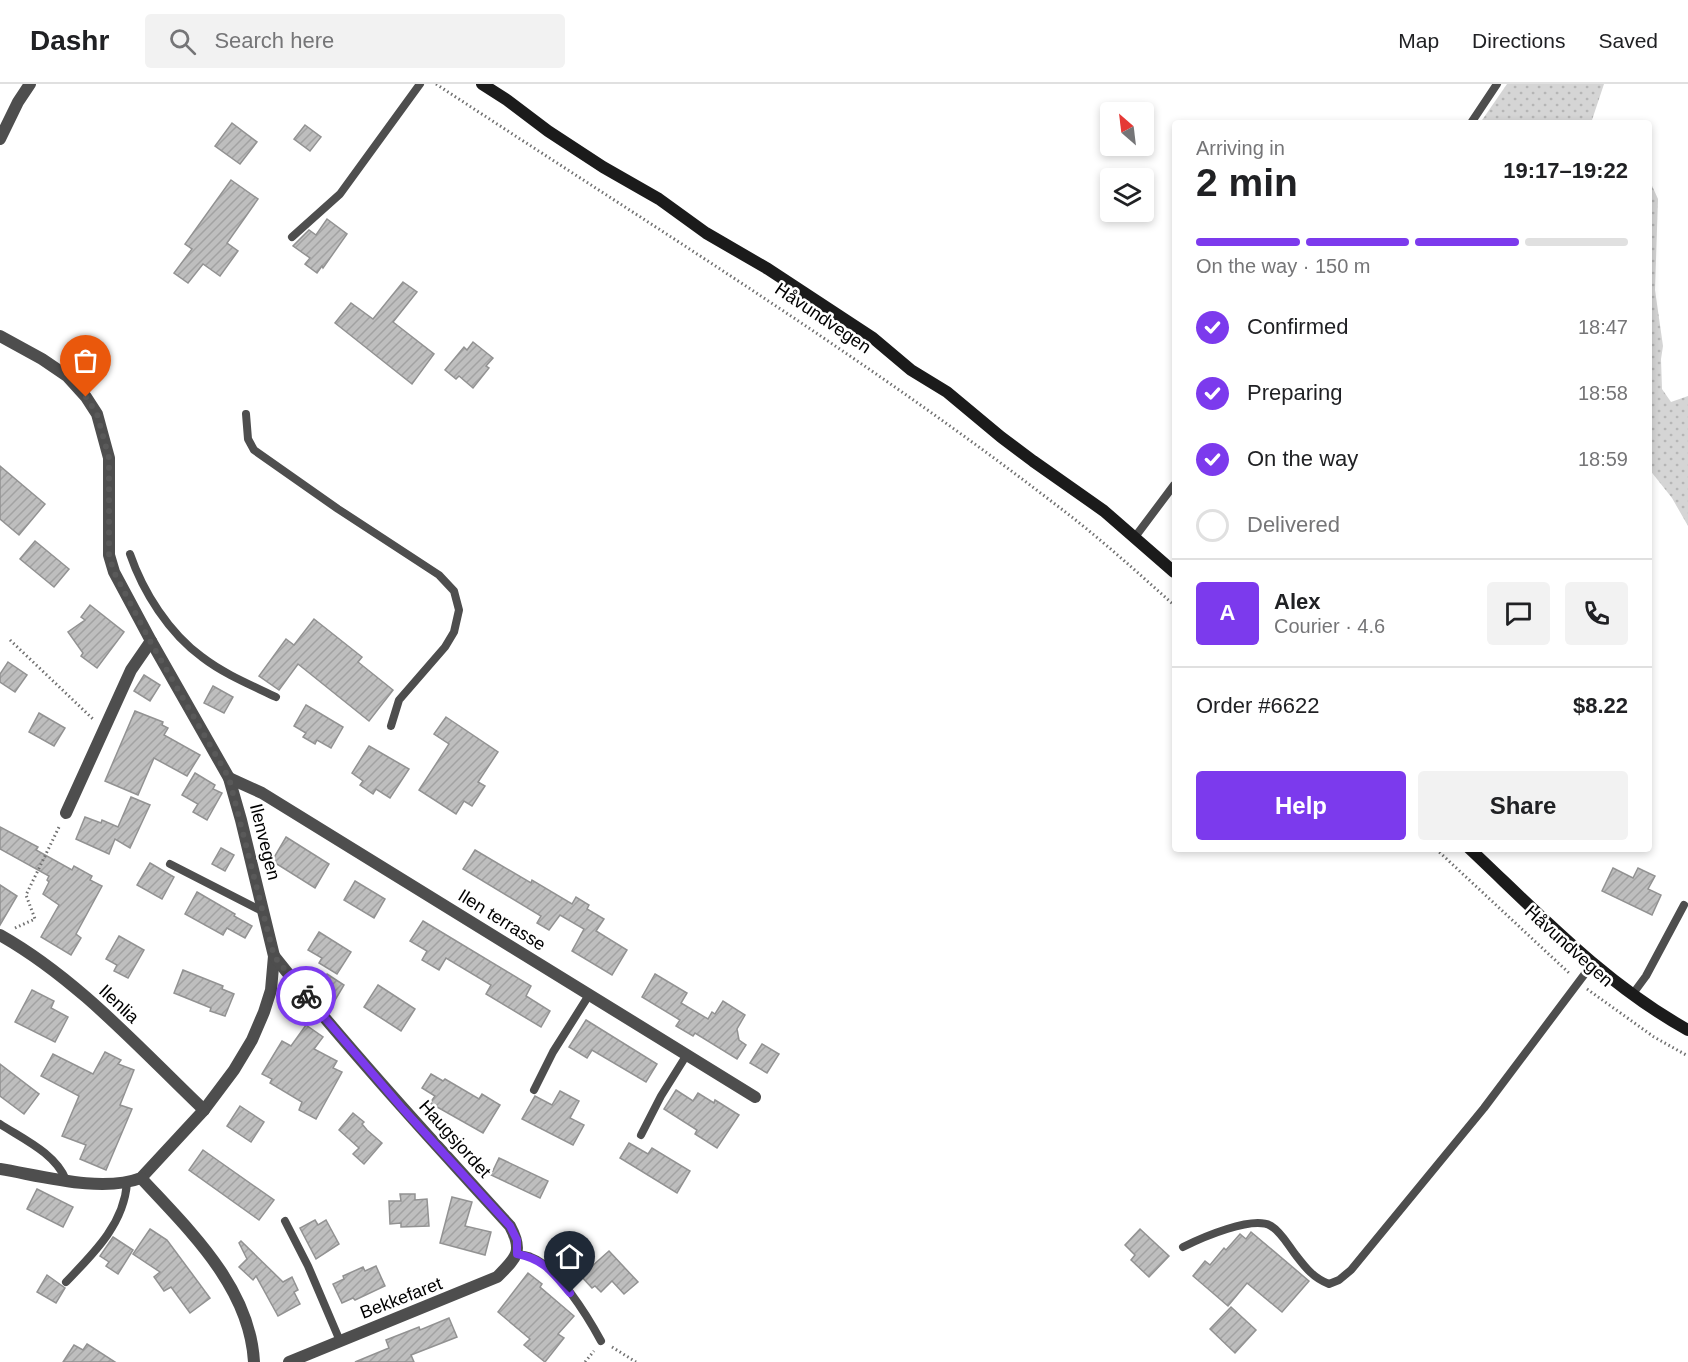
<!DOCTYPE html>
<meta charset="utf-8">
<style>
:root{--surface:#fff;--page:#f2f2f2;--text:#202124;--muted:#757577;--line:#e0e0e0;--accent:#7c3aed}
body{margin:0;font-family:Arial,sans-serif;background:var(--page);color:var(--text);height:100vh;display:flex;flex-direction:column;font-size:22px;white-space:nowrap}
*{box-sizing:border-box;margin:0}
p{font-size:20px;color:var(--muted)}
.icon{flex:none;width:33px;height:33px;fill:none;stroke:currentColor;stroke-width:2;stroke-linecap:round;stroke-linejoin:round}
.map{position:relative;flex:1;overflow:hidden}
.panel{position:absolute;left:1172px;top:36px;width:480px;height:732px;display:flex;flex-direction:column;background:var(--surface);border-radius:6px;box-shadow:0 3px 9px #0003}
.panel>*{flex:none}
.needle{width:39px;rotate:332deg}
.controls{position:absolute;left:1100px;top:18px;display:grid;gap:12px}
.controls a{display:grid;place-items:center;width:54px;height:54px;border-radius:6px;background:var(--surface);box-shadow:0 3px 9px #0003;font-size:30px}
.pin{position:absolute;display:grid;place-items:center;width:51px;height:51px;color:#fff;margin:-62px -26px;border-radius:50% 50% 50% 0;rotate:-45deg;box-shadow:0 0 6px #0007}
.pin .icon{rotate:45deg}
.courier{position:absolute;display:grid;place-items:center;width:60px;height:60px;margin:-30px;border:4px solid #7c3aed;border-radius:50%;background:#fff;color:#222;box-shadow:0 2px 8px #0007}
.head em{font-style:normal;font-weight:700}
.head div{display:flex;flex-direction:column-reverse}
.head{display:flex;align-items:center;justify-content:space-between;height:102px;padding:0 24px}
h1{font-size:39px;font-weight:700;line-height:45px}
.bar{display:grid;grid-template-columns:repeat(4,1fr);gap:9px 6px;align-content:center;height:72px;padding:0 24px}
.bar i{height:8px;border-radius:4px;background:var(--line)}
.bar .selected{background:var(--accent)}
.bar p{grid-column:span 4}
.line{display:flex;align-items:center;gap:15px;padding:0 24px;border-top:2px solid var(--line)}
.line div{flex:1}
.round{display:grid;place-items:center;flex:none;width:63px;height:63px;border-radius:6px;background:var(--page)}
ol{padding:0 24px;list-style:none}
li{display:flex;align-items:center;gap:18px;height:66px}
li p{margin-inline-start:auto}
li .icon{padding:6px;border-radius:50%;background:var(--accent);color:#fff;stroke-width:4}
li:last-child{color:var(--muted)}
li i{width:33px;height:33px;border:3px solid var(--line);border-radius:50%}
.primary-button{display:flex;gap:12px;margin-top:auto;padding:12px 24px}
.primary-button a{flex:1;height:69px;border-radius:6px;background:var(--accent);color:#fff;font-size:24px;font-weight:700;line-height:69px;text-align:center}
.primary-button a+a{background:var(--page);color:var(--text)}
header{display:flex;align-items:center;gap:36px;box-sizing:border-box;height:84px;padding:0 30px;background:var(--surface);border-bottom:2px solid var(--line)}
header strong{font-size:28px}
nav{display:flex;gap:33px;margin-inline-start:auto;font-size:21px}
.search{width:420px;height:54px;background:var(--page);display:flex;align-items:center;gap:15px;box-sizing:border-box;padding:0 21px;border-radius:6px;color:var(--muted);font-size:22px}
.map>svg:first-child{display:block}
.grass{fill:url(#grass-dots)}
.building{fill:url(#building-hatch);stroke:#929292;stroke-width:1.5}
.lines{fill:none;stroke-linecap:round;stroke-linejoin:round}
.path{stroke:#707070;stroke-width:3;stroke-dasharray:1.5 3;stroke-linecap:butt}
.service{stroke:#4e4e4e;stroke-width:8}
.minor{stroke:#4e4e4e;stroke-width:12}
.secondary{stroke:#1b1b1b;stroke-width:12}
.done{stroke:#595959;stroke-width:6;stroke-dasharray:0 10.8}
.route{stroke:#7c3aed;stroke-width:8}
.labels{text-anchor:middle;stroke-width:5;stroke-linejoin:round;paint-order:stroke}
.street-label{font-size:18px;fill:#000;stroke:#fff}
</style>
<header>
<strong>Dashr</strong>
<div class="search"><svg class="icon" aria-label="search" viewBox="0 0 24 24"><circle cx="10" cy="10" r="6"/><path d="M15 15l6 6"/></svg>Search here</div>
<nav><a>Map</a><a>Directions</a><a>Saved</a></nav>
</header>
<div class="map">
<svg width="1688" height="1278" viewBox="0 0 1688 1278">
<defs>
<pattern id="grass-dots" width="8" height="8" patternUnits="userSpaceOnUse" patternTransform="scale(1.5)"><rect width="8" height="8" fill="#d5d5d5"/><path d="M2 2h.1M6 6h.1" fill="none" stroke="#b5b5b5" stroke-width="1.8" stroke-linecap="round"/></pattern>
<pattern id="building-hatch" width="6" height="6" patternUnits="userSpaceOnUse" patternTransform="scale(1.5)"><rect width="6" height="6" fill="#bebebe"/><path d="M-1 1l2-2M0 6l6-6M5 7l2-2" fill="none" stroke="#a2a2a2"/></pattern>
</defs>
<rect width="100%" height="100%" fill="#fff"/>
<!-- grass -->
<g class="grass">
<polygon points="1507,0 1604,0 1591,39 1480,39"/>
<polygon points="1649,95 1658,115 1655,206 1663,262 1661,275 1662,305 1671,318 1688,312 1688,442 1672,414 1649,385"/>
</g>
<!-- building -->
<g class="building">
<polygon points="232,39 257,58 240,80 215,62"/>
<polygon points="305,41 321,53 310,67 294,55"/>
<polygon points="231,96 258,115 227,159 238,167 220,192 203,180 188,199 174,189 192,165 185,160"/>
<polygon points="327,135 347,150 323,184 322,182 317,189 305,180 310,174 293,162 309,146 316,151"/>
<polygon points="403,198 417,208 393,238 434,270 412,300 335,239 351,219 373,235"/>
<polygon points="473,258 493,274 486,282 489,284 473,304 459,292 456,295 445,286 464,263 467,266"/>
<polygon points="0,382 45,420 19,451 0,435"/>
<polygon points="35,457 69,485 54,503 20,475"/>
<polygon points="90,521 124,548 97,584 81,572 83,569 68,548 85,536 81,533"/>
<polygon points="314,535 362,573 358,578 393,606 369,637 298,580 279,606 259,592 286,555 294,561"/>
<polygon points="8,578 27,591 15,608 0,598 0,590"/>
<polygon points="144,591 160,601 150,617 134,607"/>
<polygon points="213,602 233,613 224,629 204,619"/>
<polygon points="306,621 343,643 331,664 317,656 315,660 303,653 306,649 294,642"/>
<polygon points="135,627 163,638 162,641 168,644 164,651 200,671 187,692 154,674 138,711 105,697"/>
<polygon points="39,629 65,644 54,662 29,648"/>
<polygon points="446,633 498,668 478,698 485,702 472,722 464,717 456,730 419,706 449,660 434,650"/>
<polygon points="369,662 409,685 390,714 376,705 373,710 360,701 363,697 352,689"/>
<polygon points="195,689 215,701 213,705 222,709 207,736 193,728 198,720 182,711"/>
<polygon points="131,713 150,721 130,764 115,755 109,770 76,755 85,733 101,739 102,736 118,743"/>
<polygon points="0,743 38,763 36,766 72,786 74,782 92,792 90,796 102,802 76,850 81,854 71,871 41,853 59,821 43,810 49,798 47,796 49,792 0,765"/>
<polygon points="286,753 329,780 315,804 272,777"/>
<polygon points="221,764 234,771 225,787 212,780"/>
<polygon points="475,766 531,799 532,796 572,820 576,813 589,821 587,825 604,835 596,847 627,866 612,891 572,867 584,845 560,831 549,846 537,839 541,832 463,785"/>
<polygon points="150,779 174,793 162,815 137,801"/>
<polygon points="1613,784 1633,794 1638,784 1655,792 1648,805 1661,811 1652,831 1602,807"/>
<polygon points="355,797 385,815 374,834 344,816"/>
<polygon points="0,801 17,812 0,841"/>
<polygon points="197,808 235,830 234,832 252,842 245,854 227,844 223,851 185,830"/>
<polygon points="423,837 531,902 526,912 550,927 541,943 486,910 491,901 446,874 439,886 422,876 427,867 410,857"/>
<polygon points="319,848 351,868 337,890 319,879 322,874 308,866"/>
<polygon points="119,852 144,866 128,894 114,887 117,881 106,875"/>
<polygon points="183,886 223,902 222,905 234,910 225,932 210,927 211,924 174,909"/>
<polygon points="327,890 344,901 334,918 317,907"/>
<polygon points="655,890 687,909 681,919 708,935 712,928 715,930 723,917 745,931 737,945 739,956 746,961 737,975 695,949 693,952 676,942 680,936 642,913"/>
<polygon points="378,901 415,925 401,947 364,923"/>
<polygon points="32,906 54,917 51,924 68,933 55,958 15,938"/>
<polygon points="586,936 657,980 646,998 592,966 587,974 569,963"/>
<polygon points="306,941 323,953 314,965 337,977 333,984 342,988 316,1035 299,1026 302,1018 270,999 272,995 262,990 282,957 291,962"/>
<polygon points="762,960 779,970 767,989 750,979"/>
<polygon points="105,968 121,976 118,980 134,986 120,1021 132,1025 106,1086 80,1075 86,1061 62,1052 79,1012 41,992 53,970 93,990"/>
<polygon points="0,980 39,1010 24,1030 0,1012"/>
<polygon points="431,990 443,997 445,995 479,1015 482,1010 500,1021 483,1049 430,1019 435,1012 422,1004"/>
<polygon points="676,1006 693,1017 698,1009 714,1019 715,1016 739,1031 717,1064 695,1050 697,1046 664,1025"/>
<polygon points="560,1007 579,1017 570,1034 584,1041 573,1061 522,1035 535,1012 552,1021"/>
<polygon points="240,1022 264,1038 251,1058 227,1042"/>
<polygon points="353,1029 364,1038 362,1040 367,1046 382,1059 364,1080 353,1070 359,1064 339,1046"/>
<polygon points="629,1059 648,1070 652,1064 690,1087 677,1109 620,1074"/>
<polygon points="203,1066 274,1116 259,1136 189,1086"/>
<polygon points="499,1074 548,1097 540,1114 491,1091"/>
<polygon points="37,1105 73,1123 63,1143 27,1125"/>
<polygon points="400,1110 415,1110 415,1116 427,1115 429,1142 401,1143 401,1139 390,1140 389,1117 401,1117"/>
<polygon points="452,1113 472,1118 465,1142 491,1148 485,1171 440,1159"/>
<polygon points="315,1136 318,1141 326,1136 339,1160 316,1175 300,1144"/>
<polygon points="150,1145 167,1156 210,1214 190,1229 171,1203 164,1207 154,1193 160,1188 133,1170"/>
<polygon points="1140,1145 1169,1172 1149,1193 1131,1176 1135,1171 1125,1161"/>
<polygon points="1251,1148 1309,1197 1282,1228 1247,1199 1228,1222 1193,1192 1205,1177 1210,1181 1224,1164 1226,1166 1240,1150 1246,1155"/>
<polygon points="113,1153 133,1166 118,1190 106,1182 109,1178 100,1172"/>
<polygon points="241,1157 283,1198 292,1193 298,1206 294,1208 300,1220 278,1232 256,1192 253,1196 239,1183 247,1175 239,1159"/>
<polygon points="609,1167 638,1198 624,1210 612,1197 601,1208 595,1202 592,1204 581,1192"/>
<polygon points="376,1182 385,1202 355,1216 353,1214 342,1219 333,1200 344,1195 343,1192 363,1183 365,1187"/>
<polygon points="528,1189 542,1200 540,1203 574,1232 558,1250 564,1254 545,1278 524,1261 530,1255 498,1228"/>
<polygon points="47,1191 65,1204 56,1219 37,1208"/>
<polygon points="1231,1223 1256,1246 1235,1269 1210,1245"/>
<polygon points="449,1234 457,1253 411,1271 414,1278 355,1278 389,1264 386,1256 419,1243 420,1246"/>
<polygon points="87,1260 115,1278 63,1278 74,1261 83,1266"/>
</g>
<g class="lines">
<!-- path -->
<g class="path">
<path d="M436 0C647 139 864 272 1064 427 1102 456 1138 489 1174 521"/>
<polyline points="10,556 94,636"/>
<polyline points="1436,765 1569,889"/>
<polyline points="15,844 35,835 26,811 60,741"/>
<polyline points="1587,905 1654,953 1688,972"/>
<polyline points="612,1263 636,1278"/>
<polyline points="585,1278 594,1267"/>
</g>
<!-- service -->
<g class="service">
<polyline points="1471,39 1497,0"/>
<polyline points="292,153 340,110 420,0"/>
<polyline points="246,330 248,355 254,366 338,425 439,491 454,507 459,526 454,548 445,563 399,616 391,642"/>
<polyline points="1135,453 1174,401"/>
<path d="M130 470C143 508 169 549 202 573 224 590 251 601 276 613"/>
<polyline points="170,780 264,828"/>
<polyline points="1632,911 1646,892 1684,821"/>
<polyline points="534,1006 553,968 589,911"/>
<path d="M0 1040C23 1055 55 1069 66 1096"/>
<polyline points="641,1051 661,1012 686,972"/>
<polyline points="285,1137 308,1182 340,1257"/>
<path d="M1183 1163C1201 1154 1253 1131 1271 1142 1281 1148 1288 1161 1295 1170 1305 1183 1313 1194 1329 1200L1339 1196 1351 1186 1484 1024 1593 879"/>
<path d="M517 1170C521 1171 527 1171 531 1173 557 1182 588 1233 601 1257"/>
<path d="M66 1198C94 1169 124 1140 127 1099"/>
</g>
<!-- minor -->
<g class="minor">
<polyline points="0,55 18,18 30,0"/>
<path d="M0 252 42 275 67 292 86 313 97 330 109 374V471L114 488 151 557 229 694 241 736 274 872 271 906 264 928 252 956 234 986 204 1026 141 1094C102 1109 42 1092 0 1085"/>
<polyline points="229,694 262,709 755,1013"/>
<polyline points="66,729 131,586 151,557"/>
<path d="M0 851C78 895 140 965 204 1026"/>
<path d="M274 872C348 965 429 1053 510 1142 524 1168 516 1174 497 1193L289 1278"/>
<path d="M141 1094C189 1146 250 1203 254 1278"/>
</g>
<!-- secondary -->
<g class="secondary">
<polyline points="482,0 507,16 548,47 603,83 659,115 706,149 768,185 873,254 911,286 947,308 1001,353 1033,377 1104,427 1174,488"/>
<path d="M1470 765C1539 830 1605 900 1688 946"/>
</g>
</g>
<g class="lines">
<!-- done -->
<polyline class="done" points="86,313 97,330 109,374 109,471 114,488 150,557 229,694 274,872 306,912"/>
<!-- route -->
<path class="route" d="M306 912 403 1025 510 1142 517 1156V1170C544 1175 553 1189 570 1209"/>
</g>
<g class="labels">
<!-- street labels -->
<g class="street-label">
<text transform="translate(823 234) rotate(34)" y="6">Håvundvegen</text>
<text transform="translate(265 758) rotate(76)" y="6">Ilenvegen</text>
<text transform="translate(502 836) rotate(32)" y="6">Ilen terrasse</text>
<text transform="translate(1569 862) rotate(42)" y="6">Håvundvegen</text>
<text transform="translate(119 920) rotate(43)" y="6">Ilenlia</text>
<text transform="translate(455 1055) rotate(48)" y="6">Haugsjordet</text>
<text transform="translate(401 1214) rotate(-21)" y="6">Bekkefaret</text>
</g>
</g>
</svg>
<div class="controls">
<a><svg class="needle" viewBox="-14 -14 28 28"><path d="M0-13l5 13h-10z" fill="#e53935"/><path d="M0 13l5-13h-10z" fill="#757577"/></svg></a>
<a><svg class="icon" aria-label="layers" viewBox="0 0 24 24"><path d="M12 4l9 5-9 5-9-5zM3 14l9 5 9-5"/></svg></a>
</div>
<div class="pin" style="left:86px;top:313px;background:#ea580c"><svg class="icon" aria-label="bag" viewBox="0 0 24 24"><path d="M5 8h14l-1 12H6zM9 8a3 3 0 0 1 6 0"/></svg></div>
<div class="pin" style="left:570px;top:1209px;background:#1f2937"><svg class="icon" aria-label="home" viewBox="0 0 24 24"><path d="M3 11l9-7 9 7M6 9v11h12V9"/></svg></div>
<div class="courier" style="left:306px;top:912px"><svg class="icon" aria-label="bike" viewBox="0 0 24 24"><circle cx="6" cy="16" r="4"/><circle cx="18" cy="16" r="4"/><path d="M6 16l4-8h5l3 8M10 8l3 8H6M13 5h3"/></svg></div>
<section class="panel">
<div class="head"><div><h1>2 min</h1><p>Arriving in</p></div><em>19:17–19:22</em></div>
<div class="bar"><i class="selected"></i><i class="selected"></i><i class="selected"></i><i></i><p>On the way · 150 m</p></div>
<ol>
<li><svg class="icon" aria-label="check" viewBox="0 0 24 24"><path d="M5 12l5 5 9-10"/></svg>Confirmed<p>18:47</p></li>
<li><svg class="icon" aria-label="check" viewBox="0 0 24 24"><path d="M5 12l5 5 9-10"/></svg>Preparing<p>18:58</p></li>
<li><svg class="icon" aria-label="check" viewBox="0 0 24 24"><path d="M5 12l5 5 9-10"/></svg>On the way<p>18:59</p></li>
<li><i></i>Delivered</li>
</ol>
<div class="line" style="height:108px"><b class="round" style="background:var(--accent);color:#fff">A</b><div><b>Alex</b><p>Courier · 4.6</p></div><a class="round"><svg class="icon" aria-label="chat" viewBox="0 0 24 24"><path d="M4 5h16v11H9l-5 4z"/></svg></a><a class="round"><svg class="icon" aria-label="phone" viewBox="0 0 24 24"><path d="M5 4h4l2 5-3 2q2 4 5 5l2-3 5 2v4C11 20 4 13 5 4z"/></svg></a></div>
<div class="line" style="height:78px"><div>Order #6622</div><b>$8.22</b></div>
<div class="primary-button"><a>Help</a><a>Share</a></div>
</section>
</div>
